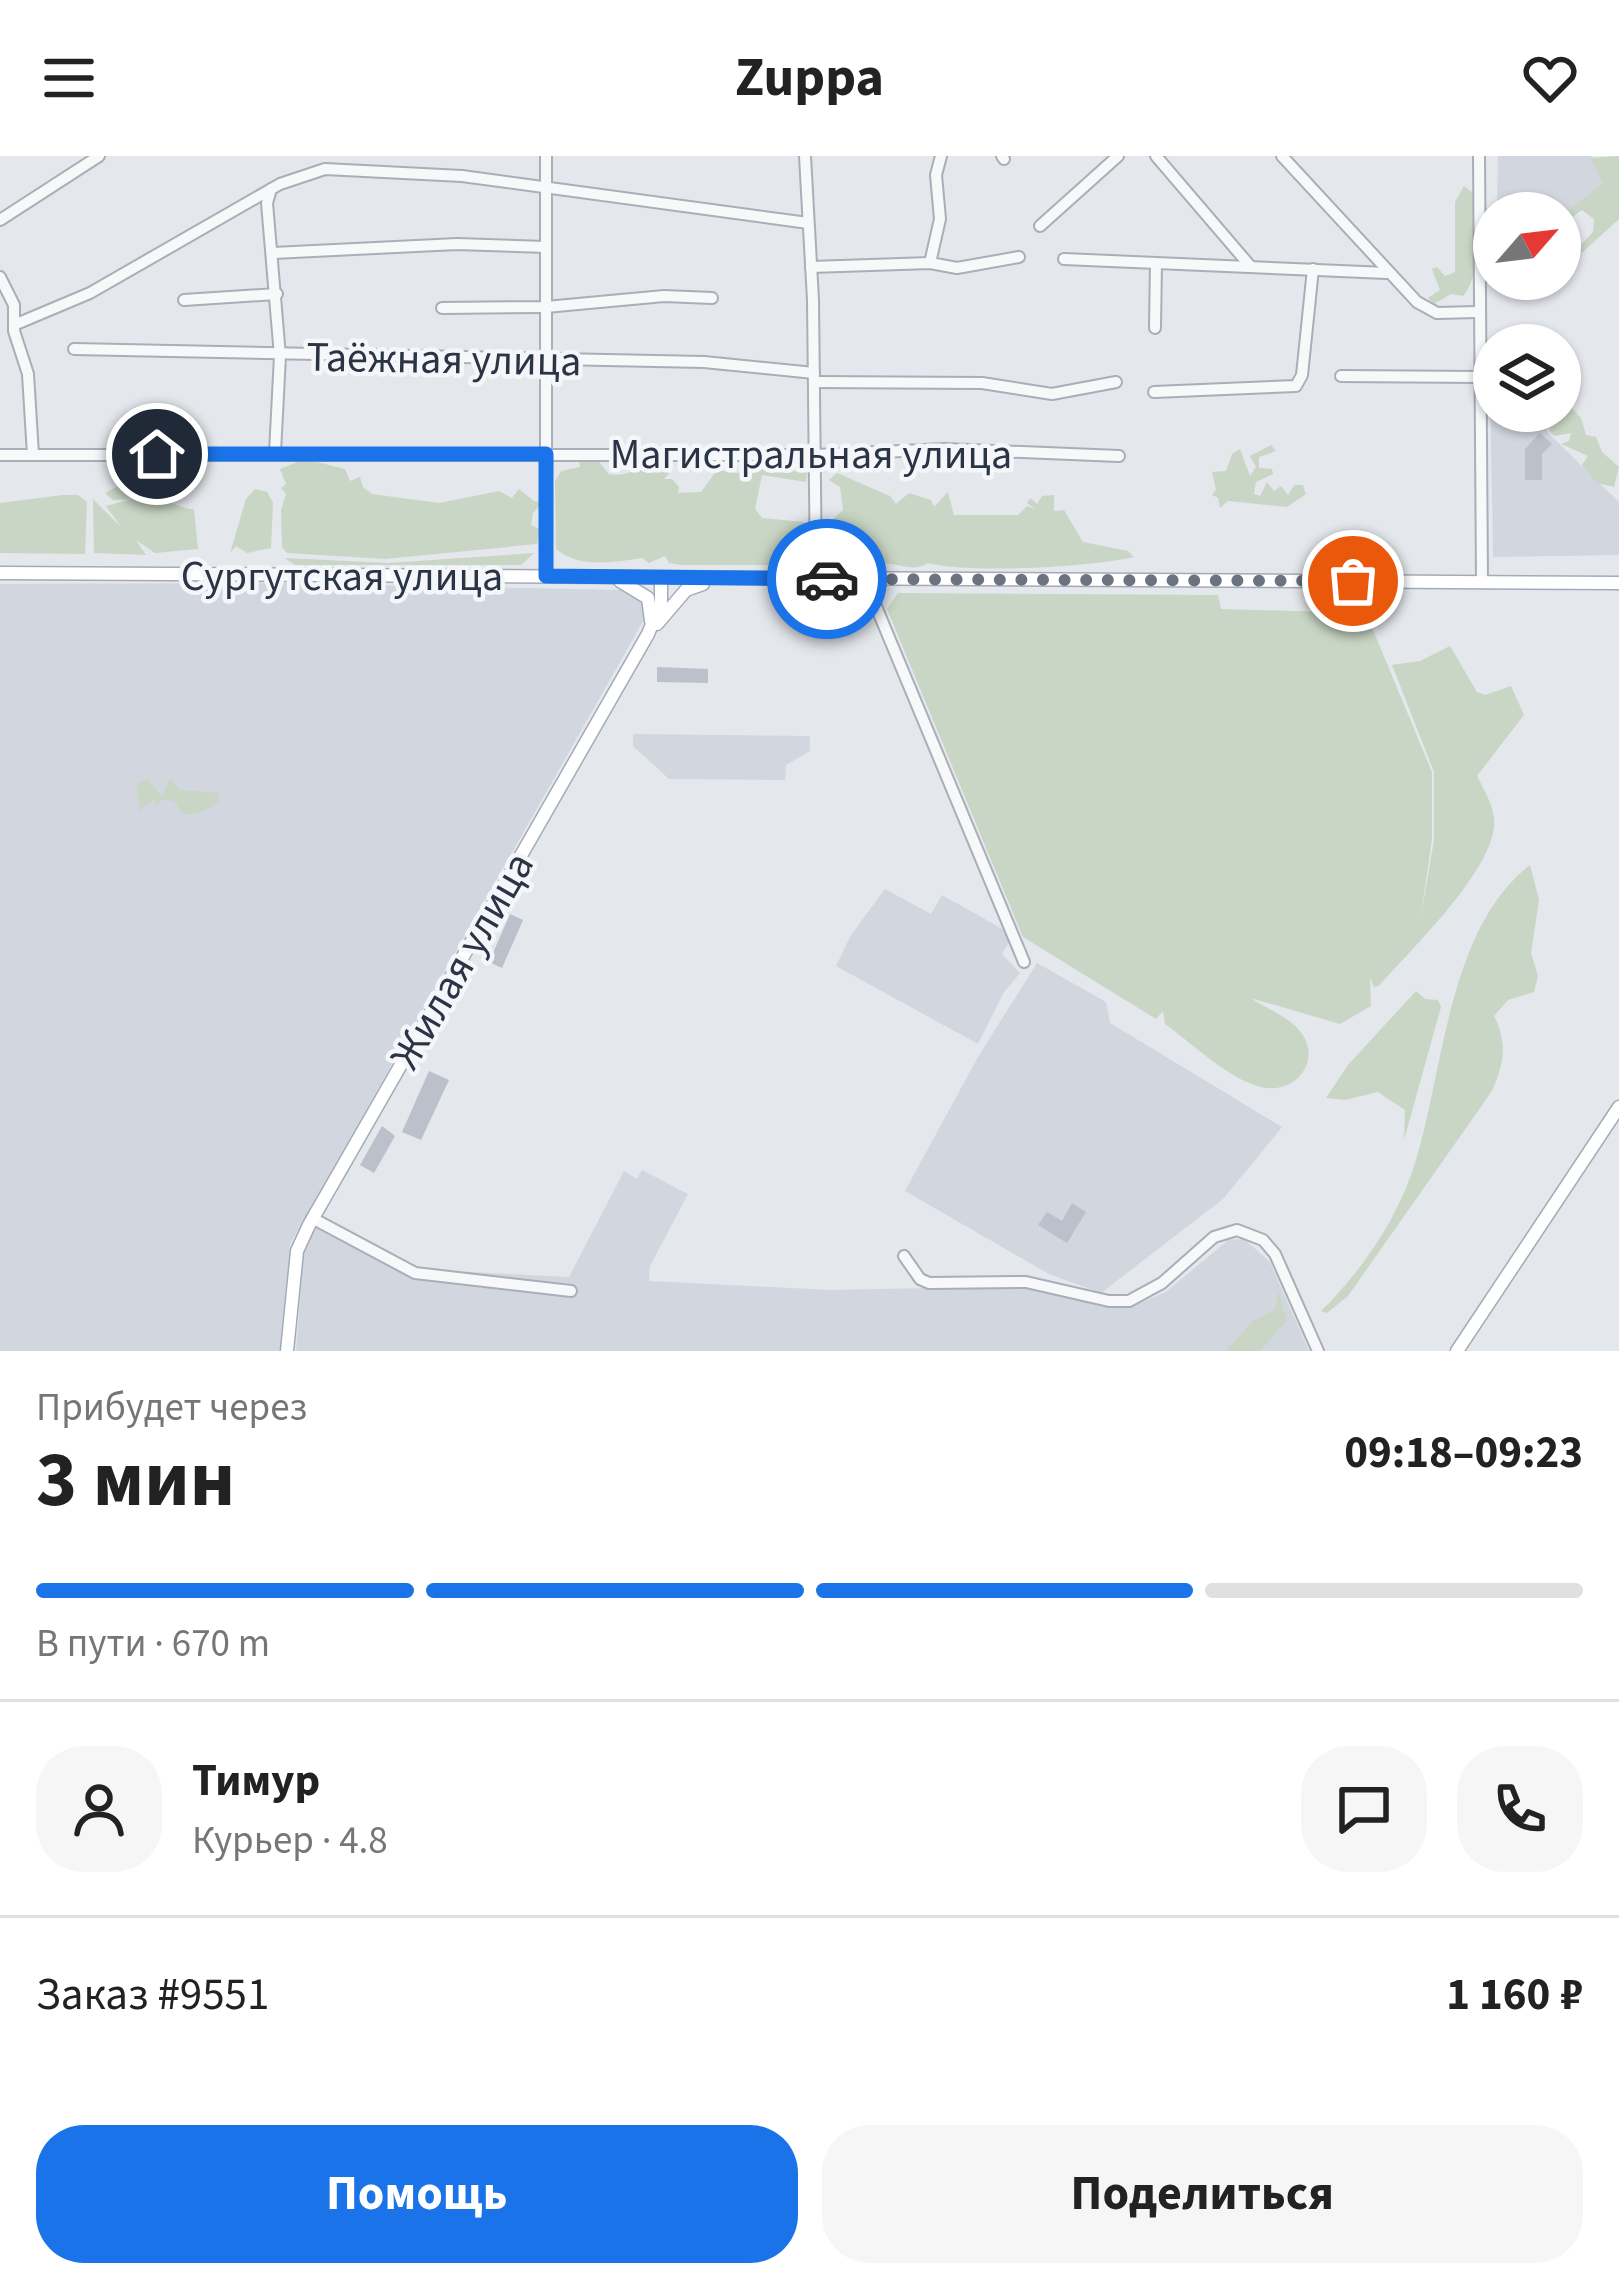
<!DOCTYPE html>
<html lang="ru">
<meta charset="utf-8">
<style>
:root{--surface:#fff;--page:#f6f6f6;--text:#222;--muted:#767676;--line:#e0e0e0;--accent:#1a73e8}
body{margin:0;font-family:"Source Sans 3",sans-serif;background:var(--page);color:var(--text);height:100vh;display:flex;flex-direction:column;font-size:45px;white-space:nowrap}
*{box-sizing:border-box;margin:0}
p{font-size:39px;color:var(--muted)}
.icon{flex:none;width:66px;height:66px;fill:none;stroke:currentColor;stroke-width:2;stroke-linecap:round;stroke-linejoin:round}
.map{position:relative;height:1195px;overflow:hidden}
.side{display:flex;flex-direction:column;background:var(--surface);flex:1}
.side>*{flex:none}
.needle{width:78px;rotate:62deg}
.buttons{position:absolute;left:1473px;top:36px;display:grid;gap:24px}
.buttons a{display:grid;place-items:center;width:108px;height:108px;border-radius:50%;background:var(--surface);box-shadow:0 3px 9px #0004;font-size:60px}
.pin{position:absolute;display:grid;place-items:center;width:102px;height:102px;color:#fff;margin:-51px;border:6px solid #fff;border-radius:50%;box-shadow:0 3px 12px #0007}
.courier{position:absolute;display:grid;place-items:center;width:120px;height:120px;margin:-60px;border:9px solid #1a73e8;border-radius:50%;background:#fff;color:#222;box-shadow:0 3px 15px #0007}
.head em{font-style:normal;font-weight:700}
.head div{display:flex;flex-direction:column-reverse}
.head{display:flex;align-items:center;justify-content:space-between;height:204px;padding:0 36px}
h1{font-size:78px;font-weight:700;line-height:90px}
.bar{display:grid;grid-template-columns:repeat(4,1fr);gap:18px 12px;align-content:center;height:144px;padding:0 36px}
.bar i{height:15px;border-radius:9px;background:var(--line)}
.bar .selected{background:var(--accent)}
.bar p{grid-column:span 4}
.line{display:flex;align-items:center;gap:30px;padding:0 36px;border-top:3px solid var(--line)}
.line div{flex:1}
.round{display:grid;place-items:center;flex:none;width:126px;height:126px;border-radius:48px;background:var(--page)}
.action{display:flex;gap:24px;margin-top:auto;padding:24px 36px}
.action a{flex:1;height:138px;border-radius:48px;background:var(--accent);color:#fff;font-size:48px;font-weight:700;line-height:138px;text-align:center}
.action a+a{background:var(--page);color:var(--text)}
header{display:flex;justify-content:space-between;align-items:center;height:156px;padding:0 36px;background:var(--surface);font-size:54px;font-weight:700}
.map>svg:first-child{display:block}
.built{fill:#d2d6de}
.green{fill:#c9d6c5}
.building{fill:#bbc0ca}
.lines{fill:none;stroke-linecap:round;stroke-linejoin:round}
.minor-casing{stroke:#a9aeb7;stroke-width:14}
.major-casing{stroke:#a3abb8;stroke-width:15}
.minor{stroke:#f7f8fa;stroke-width:10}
.major{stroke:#fff;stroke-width:12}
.done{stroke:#6c737f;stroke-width:12;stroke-dasharray:0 21.6}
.route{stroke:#1a73e8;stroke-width:15}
.labels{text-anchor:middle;stroke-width:9;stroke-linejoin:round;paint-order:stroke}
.street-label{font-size:42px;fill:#2b3445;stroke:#f4f6f9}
</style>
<header><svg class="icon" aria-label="menu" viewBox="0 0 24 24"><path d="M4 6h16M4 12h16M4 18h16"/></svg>Zuppa<svg class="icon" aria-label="heart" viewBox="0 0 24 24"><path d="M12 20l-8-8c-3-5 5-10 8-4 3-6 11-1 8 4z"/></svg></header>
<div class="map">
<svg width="1619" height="1195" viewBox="0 0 1619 1195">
<rect width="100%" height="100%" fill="#e4e7ec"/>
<!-- built -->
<g class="built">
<polygon points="1498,0 1591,0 1604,27 1560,61 1560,57 1497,57"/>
<polygon points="1490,228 1494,255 1551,255 1558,261 1546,275 1619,346 1619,399 1493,401"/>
<polygon points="277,427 626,434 645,450 645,462 290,1088 280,1195 0,1195 0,428"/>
<polygon points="633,578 810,580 810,595 786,609 785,624 669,623 633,590"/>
<polygon points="885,733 931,758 942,739 1013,779 1002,798 1020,817 1004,836 978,888 836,810 851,779"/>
<polygon points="1037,807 1106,846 1110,867 1282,971 1223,1043 1101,1137 1049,1118 905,1035 978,901"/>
<polygon points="642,1014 688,1038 650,1110 649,1125 830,1134 1027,1130 1111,1150 1133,1150 1166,1136 1228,1084 1244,1083 1270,1106 1309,1195 296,1195 304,1094 315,1072 393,1112 569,1121 624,1015 637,1023"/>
</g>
<!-- green -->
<g class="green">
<polygon points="1619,0 1619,63 1576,102 1574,96 1593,76 1594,63 1582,54 1560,70 1560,61 1603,27 1590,2"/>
<path d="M1464 30 1473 37C1474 69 1484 116 1463 140L1451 138 1434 148 1428 142 1440 134 1432 113 1437 111 1445 120 1455 116V46Z"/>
<polygon points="1560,240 1581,262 1586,279 1596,281 1602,296 1619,311 1614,331 1597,327 1582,309 1588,300 1561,288 1569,285 1571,277 1555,280 1549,275 1552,259 1547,255 1560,255"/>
<polygon points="1271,289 1276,295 1259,301 1259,312 1272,313 1273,318 1256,326 1254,338 1260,340 1267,326 1274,335 1281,330 1288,339 1294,329 1303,329 1306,338 1287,351 1228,345 1220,352 1218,342 1212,339 1216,334 1212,316 1226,315 1232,298 1240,293 1250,320 1256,311 1250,300"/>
<path d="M657 302 669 318 664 323H672L679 331 678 337 701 336 717 314 737 317 762 311 807 317 806 326 762 319 755 353 762 362 804 366 809 399 790 409H681L669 407 665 400 649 407 642 402C615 406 579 413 556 393L555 325 561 315 580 311 579 304 597 303 609 318C629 322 641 309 657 302Z"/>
<polygon points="305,303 345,313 350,325 360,321 363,331 372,338 439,347 499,335 512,342 519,333 534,345 543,346 533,357 531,369 540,373 537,388 385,403 287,397 282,391 281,354 286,338 281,332 286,328 280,313"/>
<path d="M837 317 890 340 896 348 909 337 931 344 934 351 948 336 954 359H1018L1027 350 1035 353 1027 347 1030 342 1037 348 1042 340 1054 339V355L1064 354 1083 386 1128 395 1134 401C1092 411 969 418 928 407 915 415 906 410 891 408 857 404 827 423 826 370L843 354 840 331 829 324Z"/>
<path d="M149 322 161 329 151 330 137 341C164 335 170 352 194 353L198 393 155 397 136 384 146 399 94 397 93 343 122 372 106 350 132 343 113 344 105 337 132 323Z"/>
<polygon points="255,333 267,336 273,347 271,392 247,397 236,390 230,397 246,343"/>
<polygon points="63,339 78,339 87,346 85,398 0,397 0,347"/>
<polygon points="534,397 521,409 295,409 285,402 388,407"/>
<path d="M898 437 1218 439 1221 453 1332 456 1373 474 1432 616V683L1420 766 1434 684V616L1392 509 1420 505 1450 490 1477 536 1485 539 1511 530 1524 559 1477 620C1485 636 1496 653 1494 672 1487 721 1412 792 1379 830L1374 831 1370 821 1371 850 1340 868 1251 842C1264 852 1286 859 1298 873 1325 902 1296 940 1261 931 1228 923 1193 888 1165 868L1163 855 1156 863 1023 781 887 453Z"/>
<path d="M170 622 180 634 218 637 219 645C210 652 196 662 182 657L174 645 161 644 157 649 154 643 140 655 136 628 147 623 163 641Z"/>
<path d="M1530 709 1539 744 1531 797 1538 820 1534 836 1508 844 1494 860C1508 888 1504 907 1492 935L1348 1140 1327 1157 1321 1155C1362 1115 1398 1062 1415 1007 1444 914 1448 772 1530 709Z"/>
<polygon points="1416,835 1425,843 1438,844 1441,851 1404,984 1405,954 1378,936 1345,944 1326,942 1348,909"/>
<polygon points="1278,1135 1287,1164 1260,1195 1226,1195 1253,1165 1275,1154"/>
</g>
<!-- building -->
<g class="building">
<polygon points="1540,277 1552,288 1542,298 1542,324 1525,324 1525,293"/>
<polygon points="657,511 708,513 708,527 657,526"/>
<polygon points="510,758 523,764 502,812 489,806"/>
<polygon points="429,915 449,924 421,984 402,976"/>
<polygon points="382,970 395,980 374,1017 360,1009"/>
<polygon points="1072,1047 1086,1056 1067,1087 1038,1069 1047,1056 1062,1065"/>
</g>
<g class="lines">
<!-- minor casing -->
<g class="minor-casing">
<g id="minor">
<polyline points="805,0 813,144 816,423"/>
<polyline points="1002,0 1004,3"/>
<polyline points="1156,0 1251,111"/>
<polyline points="1282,0 1417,146 1437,157 1478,156"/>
<polyline points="1479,0 1482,425"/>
<polyline points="271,33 267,47 280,200 275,296"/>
<polyline points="0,64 99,0"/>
<polyline points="1040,70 1118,0"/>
<polyline points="273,97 457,88 546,91"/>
<polyline points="1064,103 1387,117"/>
<polyline points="930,107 940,63 936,19 941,0"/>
<polyline points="811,111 930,107 957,112 1019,101"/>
<polyline points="0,121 14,149 14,175 28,218 33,299"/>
<polyline points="184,144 277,138"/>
<polyline points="442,152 546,151 664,140 712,142"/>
<polyline points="14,169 90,137 280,28 325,13 462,20 808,67"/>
<polyline points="1155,172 1156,107"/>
<polyline points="74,193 704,206 814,217"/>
<polyline points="1341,220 1479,221"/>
<polyline points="814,226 982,227 1052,238 1116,226"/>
<polyline points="1154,236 1296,230 1302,219 1313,113"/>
<polyline points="0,299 816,299 945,293 1119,300"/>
<polyline points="546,420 546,0"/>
<polyline points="865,424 1024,806"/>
<polyline points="312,1062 415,1117 571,1135"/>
<polyline points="904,1100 920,1123 929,1127 1026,1126 1109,1145 1129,1145 1162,1127 1214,1081 1237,1074 1263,1084 1275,1098 1318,1195"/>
</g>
</g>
<!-- major casing -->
<g class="major-casing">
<g id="major">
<polyline points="0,417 1619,427"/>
<polyline points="620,425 648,442 651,465"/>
<polyline points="657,468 686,434 703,428"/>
<polyline points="287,1195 297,1095 309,1069 648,478 661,446 661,422"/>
<polyline points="1457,1195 1619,951"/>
</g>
</g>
<!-- minor -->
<use href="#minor" class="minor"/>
<!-- major -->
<use href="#major" class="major"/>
</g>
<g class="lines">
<!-- done -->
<polyline class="done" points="827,423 1353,425"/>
<!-- route -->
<polyline class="route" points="157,298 546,298 546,420 827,423"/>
</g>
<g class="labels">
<!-- street labels -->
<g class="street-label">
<text transform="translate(444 202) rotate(1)" y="15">Таёжная улица</text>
<text x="811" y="312">Магистральная улица</text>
<text x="342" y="434">Сургутская улица</text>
<text transform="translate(461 804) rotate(-60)" y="15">Жилая улица</text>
</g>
</g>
</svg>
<div class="buttons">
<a><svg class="needle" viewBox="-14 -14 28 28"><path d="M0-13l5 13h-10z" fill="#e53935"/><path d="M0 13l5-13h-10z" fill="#767676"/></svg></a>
<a><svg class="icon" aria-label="layers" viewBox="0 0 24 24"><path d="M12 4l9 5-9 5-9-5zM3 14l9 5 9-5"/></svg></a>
</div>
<div class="pin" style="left:1353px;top:425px;background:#ea580c"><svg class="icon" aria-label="bag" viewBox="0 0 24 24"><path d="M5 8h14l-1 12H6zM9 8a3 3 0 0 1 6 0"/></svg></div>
<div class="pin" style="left:157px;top:298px;background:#1f2937"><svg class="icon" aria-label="home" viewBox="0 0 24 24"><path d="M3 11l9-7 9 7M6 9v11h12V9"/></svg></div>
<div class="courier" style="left:827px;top:423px"><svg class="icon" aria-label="car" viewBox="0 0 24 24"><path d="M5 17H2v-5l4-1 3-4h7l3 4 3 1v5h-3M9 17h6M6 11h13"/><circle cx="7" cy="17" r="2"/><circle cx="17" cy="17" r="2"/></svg></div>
</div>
<section class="side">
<div class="head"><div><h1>3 мин</h1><p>Прибудет через</p></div><em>09:18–09:23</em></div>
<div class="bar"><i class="selected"></i><i class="selected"></i><i class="selected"></i><i></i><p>В пути · 670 m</p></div>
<div class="line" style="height:216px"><a class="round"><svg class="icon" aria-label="person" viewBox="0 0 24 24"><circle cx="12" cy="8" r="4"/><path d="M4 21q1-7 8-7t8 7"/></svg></a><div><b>Тимур</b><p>Курьер · 4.8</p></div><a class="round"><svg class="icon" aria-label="chat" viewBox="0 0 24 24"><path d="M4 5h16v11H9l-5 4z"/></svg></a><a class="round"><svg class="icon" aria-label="phone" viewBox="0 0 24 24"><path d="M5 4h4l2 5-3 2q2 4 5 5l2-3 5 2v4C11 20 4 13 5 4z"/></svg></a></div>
<div class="line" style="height:156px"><div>Заказ #9551</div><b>1 160 ₽</b></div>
<div class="action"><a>Помощь</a><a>Поделиться</a></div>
</section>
